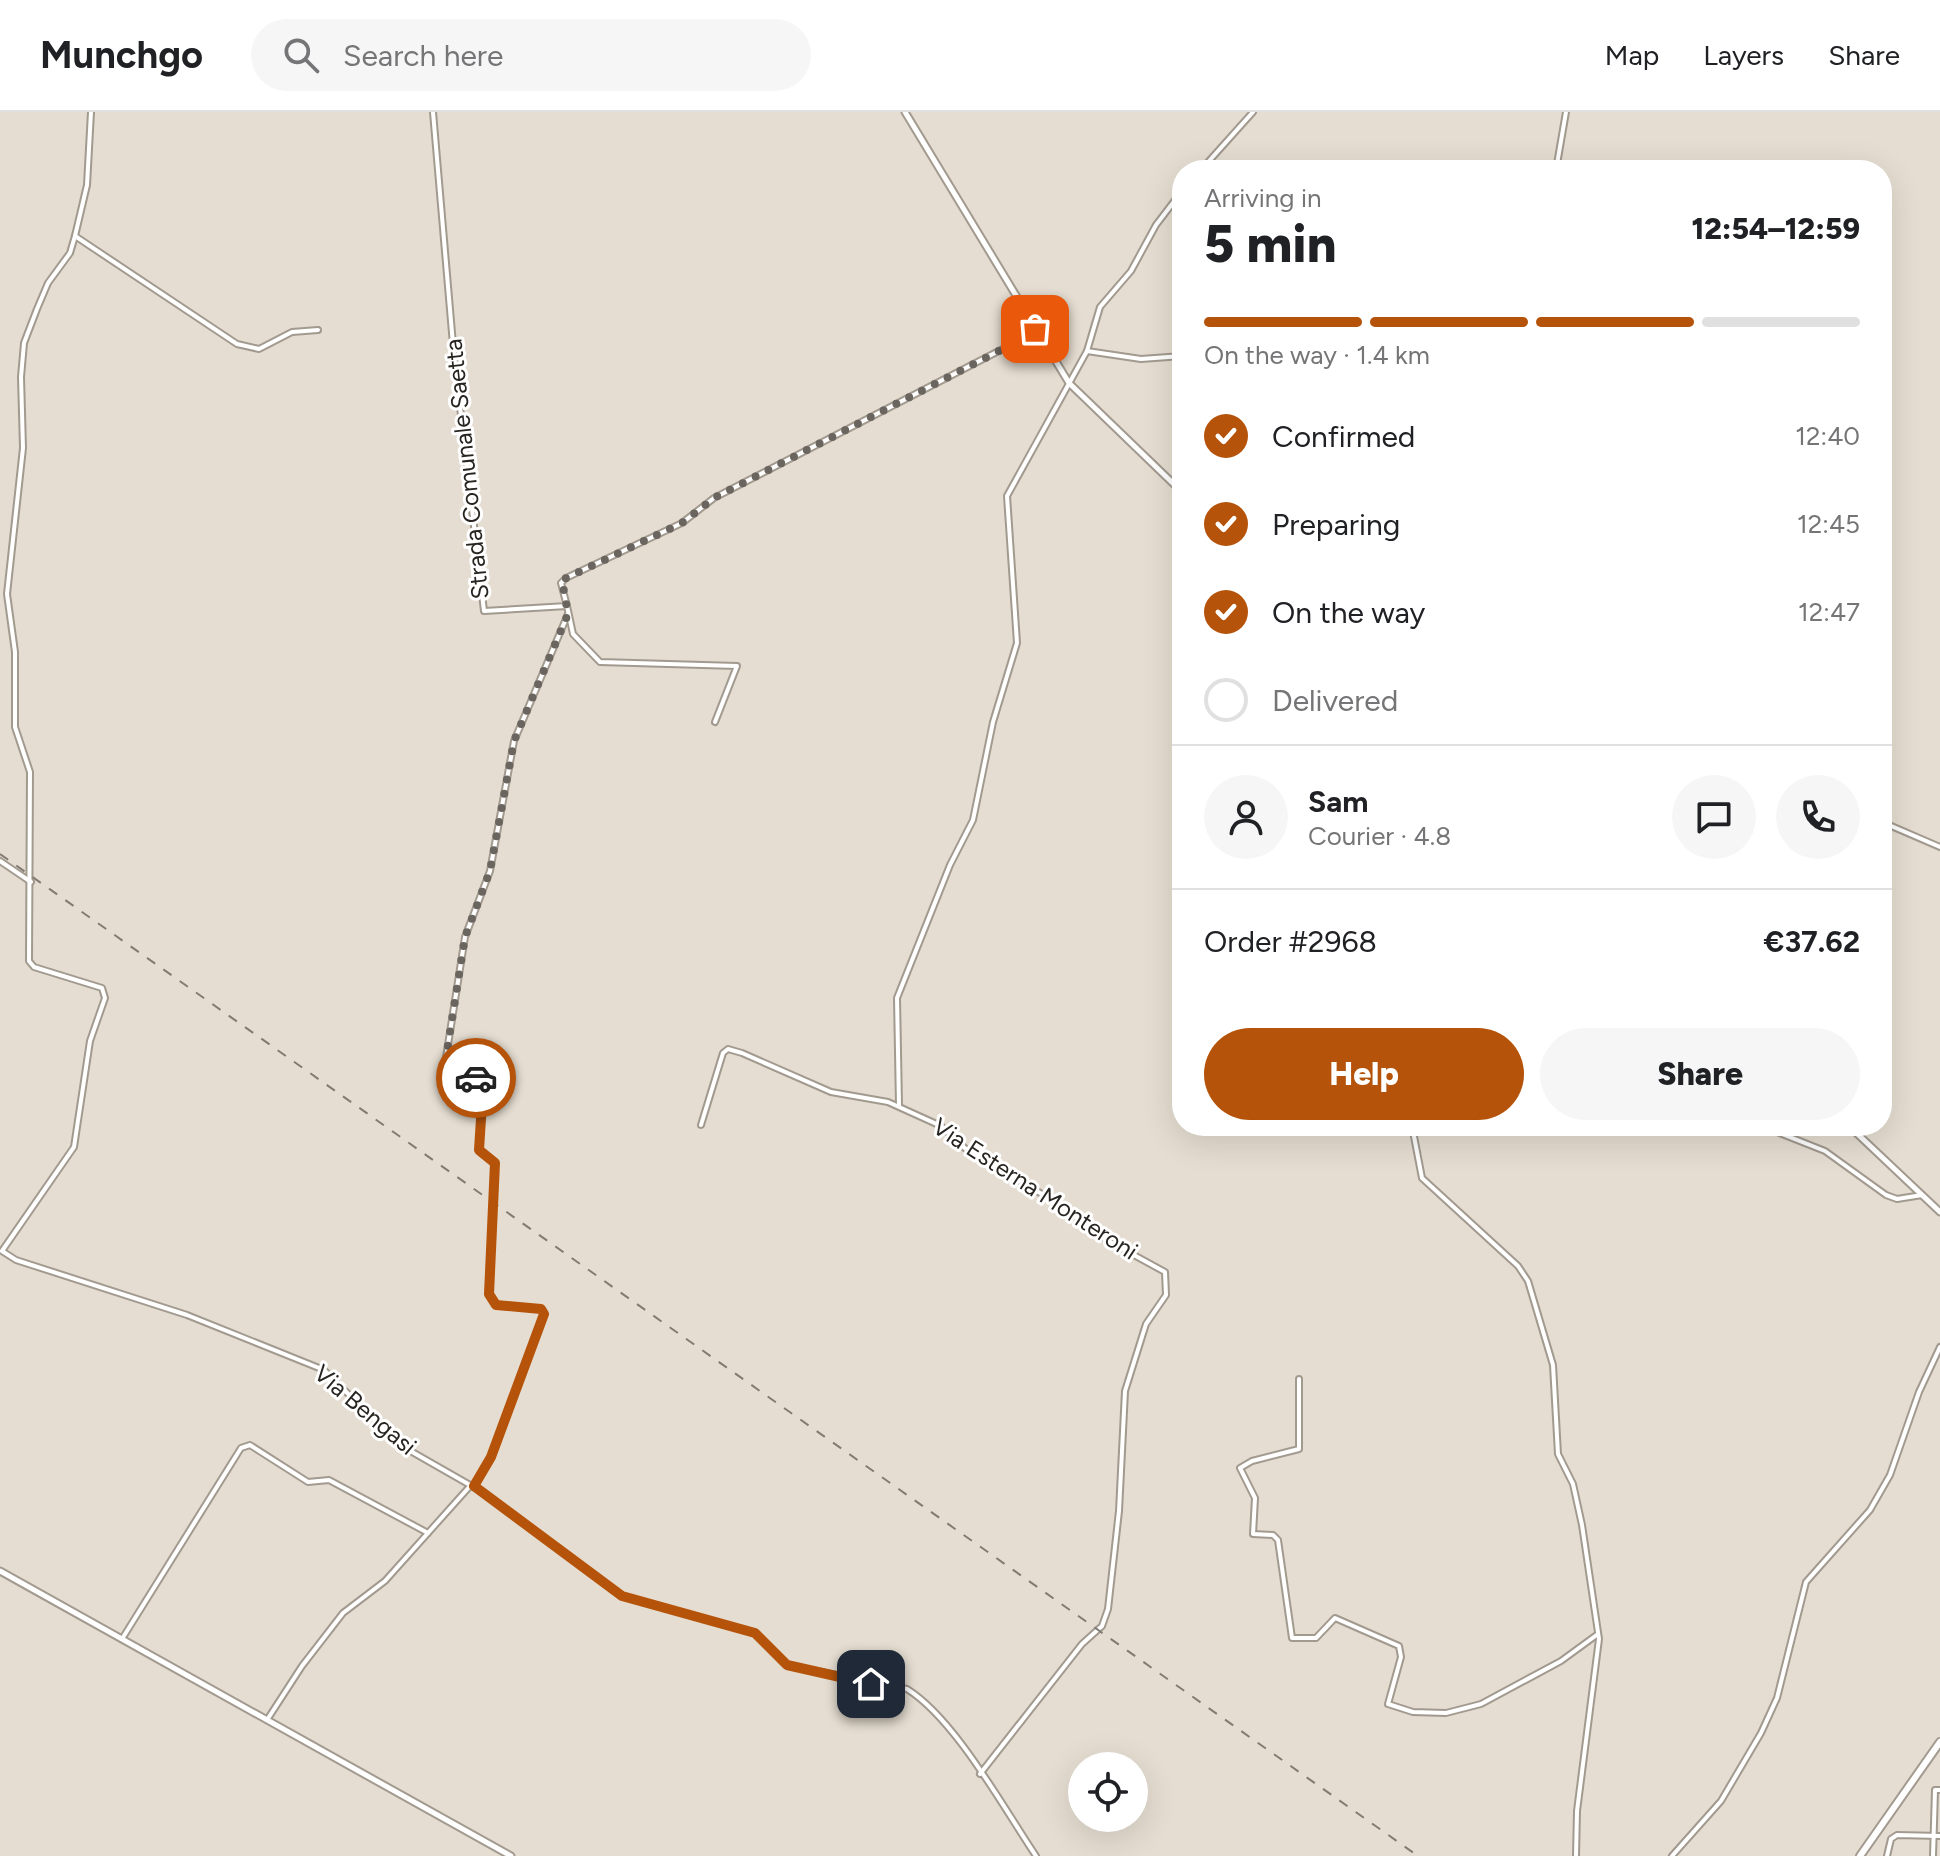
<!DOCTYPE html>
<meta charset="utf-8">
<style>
:root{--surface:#fff;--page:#f6f6f6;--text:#202124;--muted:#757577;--line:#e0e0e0;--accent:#b45309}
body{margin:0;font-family:Figtree,sans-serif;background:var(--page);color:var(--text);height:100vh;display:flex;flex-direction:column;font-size:30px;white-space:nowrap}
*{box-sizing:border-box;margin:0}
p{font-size:26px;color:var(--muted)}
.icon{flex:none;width:44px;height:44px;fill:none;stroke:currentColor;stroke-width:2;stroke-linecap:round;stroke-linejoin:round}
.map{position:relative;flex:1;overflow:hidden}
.details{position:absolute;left:1172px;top:48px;width:720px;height:976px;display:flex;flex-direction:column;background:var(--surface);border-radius:32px;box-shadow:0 8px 32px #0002}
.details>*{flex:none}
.fabs{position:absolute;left:1068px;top:1640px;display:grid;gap:16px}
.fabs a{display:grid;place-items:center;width:80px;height:80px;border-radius:50%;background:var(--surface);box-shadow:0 8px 32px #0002;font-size:40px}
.pin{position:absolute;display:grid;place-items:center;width:68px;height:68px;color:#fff;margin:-34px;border-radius:16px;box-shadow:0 4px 12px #0006}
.courier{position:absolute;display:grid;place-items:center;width:80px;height:80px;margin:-40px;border:6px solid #b45309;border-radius:50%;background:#fff;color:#222;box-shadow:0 2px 10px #0007}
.headline em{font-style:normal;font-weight:800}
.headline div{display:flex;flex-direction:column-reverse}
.headline{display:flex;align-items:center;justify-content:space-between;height:136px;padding:0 32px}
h1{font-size:52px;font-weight:800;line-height:60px}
.bar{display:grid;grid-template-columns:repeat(4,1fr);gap:12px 8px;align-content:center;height:96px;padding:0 32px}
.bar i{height:10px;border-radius:6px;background:var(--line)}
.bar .active{background:var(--accent)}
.bar p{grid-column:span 4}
.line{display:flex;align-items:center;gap:20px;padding:0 32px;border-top:2px solid var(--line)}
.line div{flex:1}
.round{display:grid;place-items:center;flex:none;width:84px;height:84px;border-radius:42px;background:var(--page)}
ol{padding:0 32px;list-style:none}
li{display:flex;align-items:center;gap:24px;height:88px}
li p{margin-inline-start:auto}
li .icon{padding:8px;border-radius:50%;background:var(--accent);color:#fff;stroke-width:4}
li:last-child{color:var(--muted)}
li i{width:44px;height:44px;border:4px solid var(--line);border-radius:50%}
.button{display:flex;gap:16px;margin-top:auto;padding:16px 32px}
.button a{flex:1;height:92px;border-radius:48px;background:var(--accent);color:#fff;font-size:32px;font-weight:800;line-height:92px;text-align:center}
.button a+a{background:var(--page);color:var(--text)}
header{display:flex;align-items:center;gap:48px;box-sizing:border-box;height:112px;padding:0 40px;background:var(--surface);border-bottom:2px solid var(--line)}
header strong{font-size:38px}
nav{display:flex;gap:44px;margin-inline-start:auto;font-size:28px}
.search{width:560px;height:72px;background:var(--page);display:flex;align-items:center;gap:20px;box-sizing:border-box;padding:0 28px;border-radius:44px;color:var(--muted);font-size:30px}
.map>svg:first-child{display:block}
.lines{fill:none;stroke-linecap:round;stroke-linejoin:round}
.minor-casing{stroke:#a29a8f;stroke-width:8}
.tertiary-casing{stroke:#a29a8f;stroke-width:9}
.secondary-casing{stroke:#a29a8f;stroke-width:10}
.minor{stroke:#fff;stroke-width:4}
.tertiary{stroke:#fff;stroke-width:5}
.secondary{stroke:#fff;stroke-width:6}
.rail{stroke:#817b74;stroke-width:2;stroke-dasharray:10 10;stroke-linecap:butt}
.done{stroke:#6a655f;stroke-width:8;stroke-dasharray:0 14.4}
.route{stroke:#b45309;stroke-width:10}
.labels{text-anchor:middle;stroke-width:6;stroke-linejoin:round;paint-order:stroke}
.street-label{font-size:24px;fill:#282521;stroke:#fff}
</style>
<header>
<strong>Munchgo</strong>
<div class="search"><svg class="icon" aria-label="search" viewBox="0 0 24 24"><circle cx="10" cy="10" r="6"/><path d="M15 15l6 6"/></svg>Search here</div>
<nav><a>Map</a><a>Layers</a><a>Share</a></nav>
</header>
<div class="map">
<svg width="1940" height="1744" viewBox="0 0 1940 1744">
<rect width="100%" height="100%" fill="#e5ddd1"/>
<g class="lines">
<!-- minor casing -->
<g class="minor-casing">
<g id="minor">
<path d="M91 0 87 73 75 124 70 141 48 171 37 197 24 231 21 265 23 336 7 482 15 540V615L30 660 29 849 34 855 102 876 105 886 90 929 74 1035 2 1139 16 1148 187 1203 324 1258 400 1333 484 1381 622 1484 755 1521 787 1553 907 1577C955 1607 1003 1695 1036 1744"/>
<polyline points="433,0 454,244 484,499 567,494 561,471 566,466 682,411 714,386 1022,227 1035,217"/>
<polyline points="1201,58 1253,0"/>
<polyline points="1556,58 1566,0"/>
<polyline points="75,124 237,232 259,237 292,220 318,218"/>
<polyline points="1087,239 1141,247 1182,244"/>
<polyline points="567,494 573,522 600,550 737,554 715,610"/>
<polyline points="1882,710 1940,735"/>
<polyline points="0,749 31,770"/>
<polyline points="899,993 897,886 950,753 973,708 993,610 1017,531 1007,384 1087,239 1100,195 1131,159 1156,113 1182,79"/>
<polyline points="701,1013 723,941 728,937 742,941 831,980 888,990 941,1014 968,1039 1047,1085 1110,1130 1165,1160 1166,1183 1146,1212 1125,1279 1119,1399 1108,1497 1102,1514 1082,1532 980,1662"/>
<polyline points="1412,1014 1422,1066 1518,1154 1528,1169 1553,1253 1558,1342 1573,1372 1582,1413 1599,1527 1577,1699 1576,1744"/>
<polyline points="1762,1014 1825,1039 1886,1083 1897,1087 1922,1083"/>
<polyline points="1299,1267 1299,1337 1252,1349 1240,1356 1255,1386 1253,1422 1273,1423 1278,1428 1292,1526 1316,1526 1335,1506 1399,1534 1401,1545 1388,1592 1413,1600 1446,1601 1481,1592 1561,1549 1598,1522"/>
<polyline points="474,1374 491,1345 544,1202 541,1197 496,1193 489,1182 495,1051 479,1038 483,975 476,966 444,958 465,825 490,759 514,629 568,502"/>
<polyline points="122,1527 241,1336 250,1333 308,1370 329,1368 428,1421"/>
<polyline points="267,1608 302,1554 343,1501 385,1469 471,1373"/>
<polyline points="1672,1744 1721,1689 1761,1621 1777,1586 1806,1470 1870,1398 1890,1363 1919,1280 1940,1235"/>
<polyline points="1887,1744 1891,1727 1897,1723 1940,1724"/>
<polyline points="1933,1744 1935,1678 1940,1678"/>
</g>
</g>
<!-- tertiary casing -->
<g class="tertiary-casing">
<g id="tertiary">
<polyline points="905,0 1069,271 1182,380"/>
<polyline points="1849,1014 1940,1100"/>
<polyline points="0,1459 511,1744"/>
</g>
</g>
<!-- secondary casing -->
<g class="secondary-casing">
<polyline id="secondary" points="1860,1744 1940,1630"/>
</g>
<!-- minor -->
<use href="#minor" class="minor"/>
<!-- tertiary -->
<use href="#tertiary" class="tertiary"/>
<!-- secondary -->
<use href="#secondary" class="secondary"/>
<!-- rail -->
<polyline class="rail" points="0,742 1418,1744"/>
</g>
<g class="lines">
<!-- done -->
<polyline class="done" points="476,966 444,958 465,825 490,759 514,629 568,502 562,468 682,411 714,386 1022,227 1035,217"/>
<!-- route -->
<polyline class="route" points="476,966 483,975 479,1038 495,1051 489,1182 496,1193 541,1197 544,1202 491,1345 474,1374 622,1484 755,1521 787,1553 871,1572"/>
</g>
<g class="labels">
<!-- street labels -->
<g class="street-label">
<text transform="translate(467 357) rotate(-96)" y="8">Strada Comunale Saetta</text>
<text transform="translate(1035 1077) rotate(33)" y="8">Via Esterna Monteroni</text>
<text transform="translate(365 1298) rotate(40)" y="8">Via Bengasi</text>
</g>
</g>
</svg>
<div class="fabs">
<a><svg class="icon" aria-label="locate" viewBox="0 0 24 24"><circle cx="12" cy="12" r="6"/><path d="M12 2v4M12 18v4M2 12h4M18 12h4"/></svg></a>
</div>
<div class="pin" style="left:1035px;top:217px;background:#ea580c"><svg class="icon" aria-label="bag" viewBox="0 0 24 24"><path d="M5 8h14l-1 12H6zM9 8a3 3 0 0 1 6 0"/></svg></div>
<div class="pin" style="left:871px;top:1572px;background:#1f2937"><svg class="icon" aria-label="home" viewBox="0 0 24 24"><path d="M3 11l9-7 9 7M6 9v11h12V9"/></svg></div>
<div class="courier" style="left:476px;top:966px"><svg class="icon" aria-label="car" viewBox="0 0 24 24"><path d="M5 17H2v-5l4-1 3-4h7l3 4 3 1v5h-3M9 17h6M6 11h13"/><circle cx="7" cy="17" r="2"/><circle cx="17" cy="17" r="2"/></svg></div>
<section class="details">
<div class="headline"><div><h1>5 min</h1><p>Arriving in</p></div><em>12:54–12:59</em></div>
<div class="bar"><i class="active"></i><i class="active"></i><i class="active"></i><i></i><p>On the way · 1.4 km</p></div>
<ol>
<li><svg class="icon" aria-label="check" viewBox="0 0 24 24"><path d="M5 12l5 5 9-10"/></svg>Confirmed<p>12:40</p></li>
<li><svg class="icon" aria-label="check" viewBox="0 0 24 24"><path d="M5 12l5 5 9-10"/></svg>Preparing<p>12:45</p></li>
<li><svg class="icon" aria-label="check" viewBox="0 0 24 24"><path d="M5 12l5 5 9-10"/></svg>On the way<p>12:47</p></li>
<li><i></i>Delivered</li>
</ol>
<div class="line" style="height:144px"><a class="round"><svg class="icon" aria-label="person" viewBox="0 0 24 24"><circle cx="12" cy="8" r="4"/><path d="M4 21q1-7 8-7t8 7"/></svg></a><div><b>Sam</b><p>Courier · 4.8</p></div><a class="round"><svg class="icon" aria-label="chat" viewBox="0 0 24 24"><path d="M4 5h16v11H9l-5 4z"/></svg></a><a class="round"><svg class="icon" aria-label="phone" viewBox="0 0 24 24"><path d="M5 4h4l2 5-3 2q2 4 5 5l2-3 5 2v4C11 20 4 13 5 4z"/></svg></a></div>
<div class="line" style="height:104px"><div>Order #2968</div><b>€37.62</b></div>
<div class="button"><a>Help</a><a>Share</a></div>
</section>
</div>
